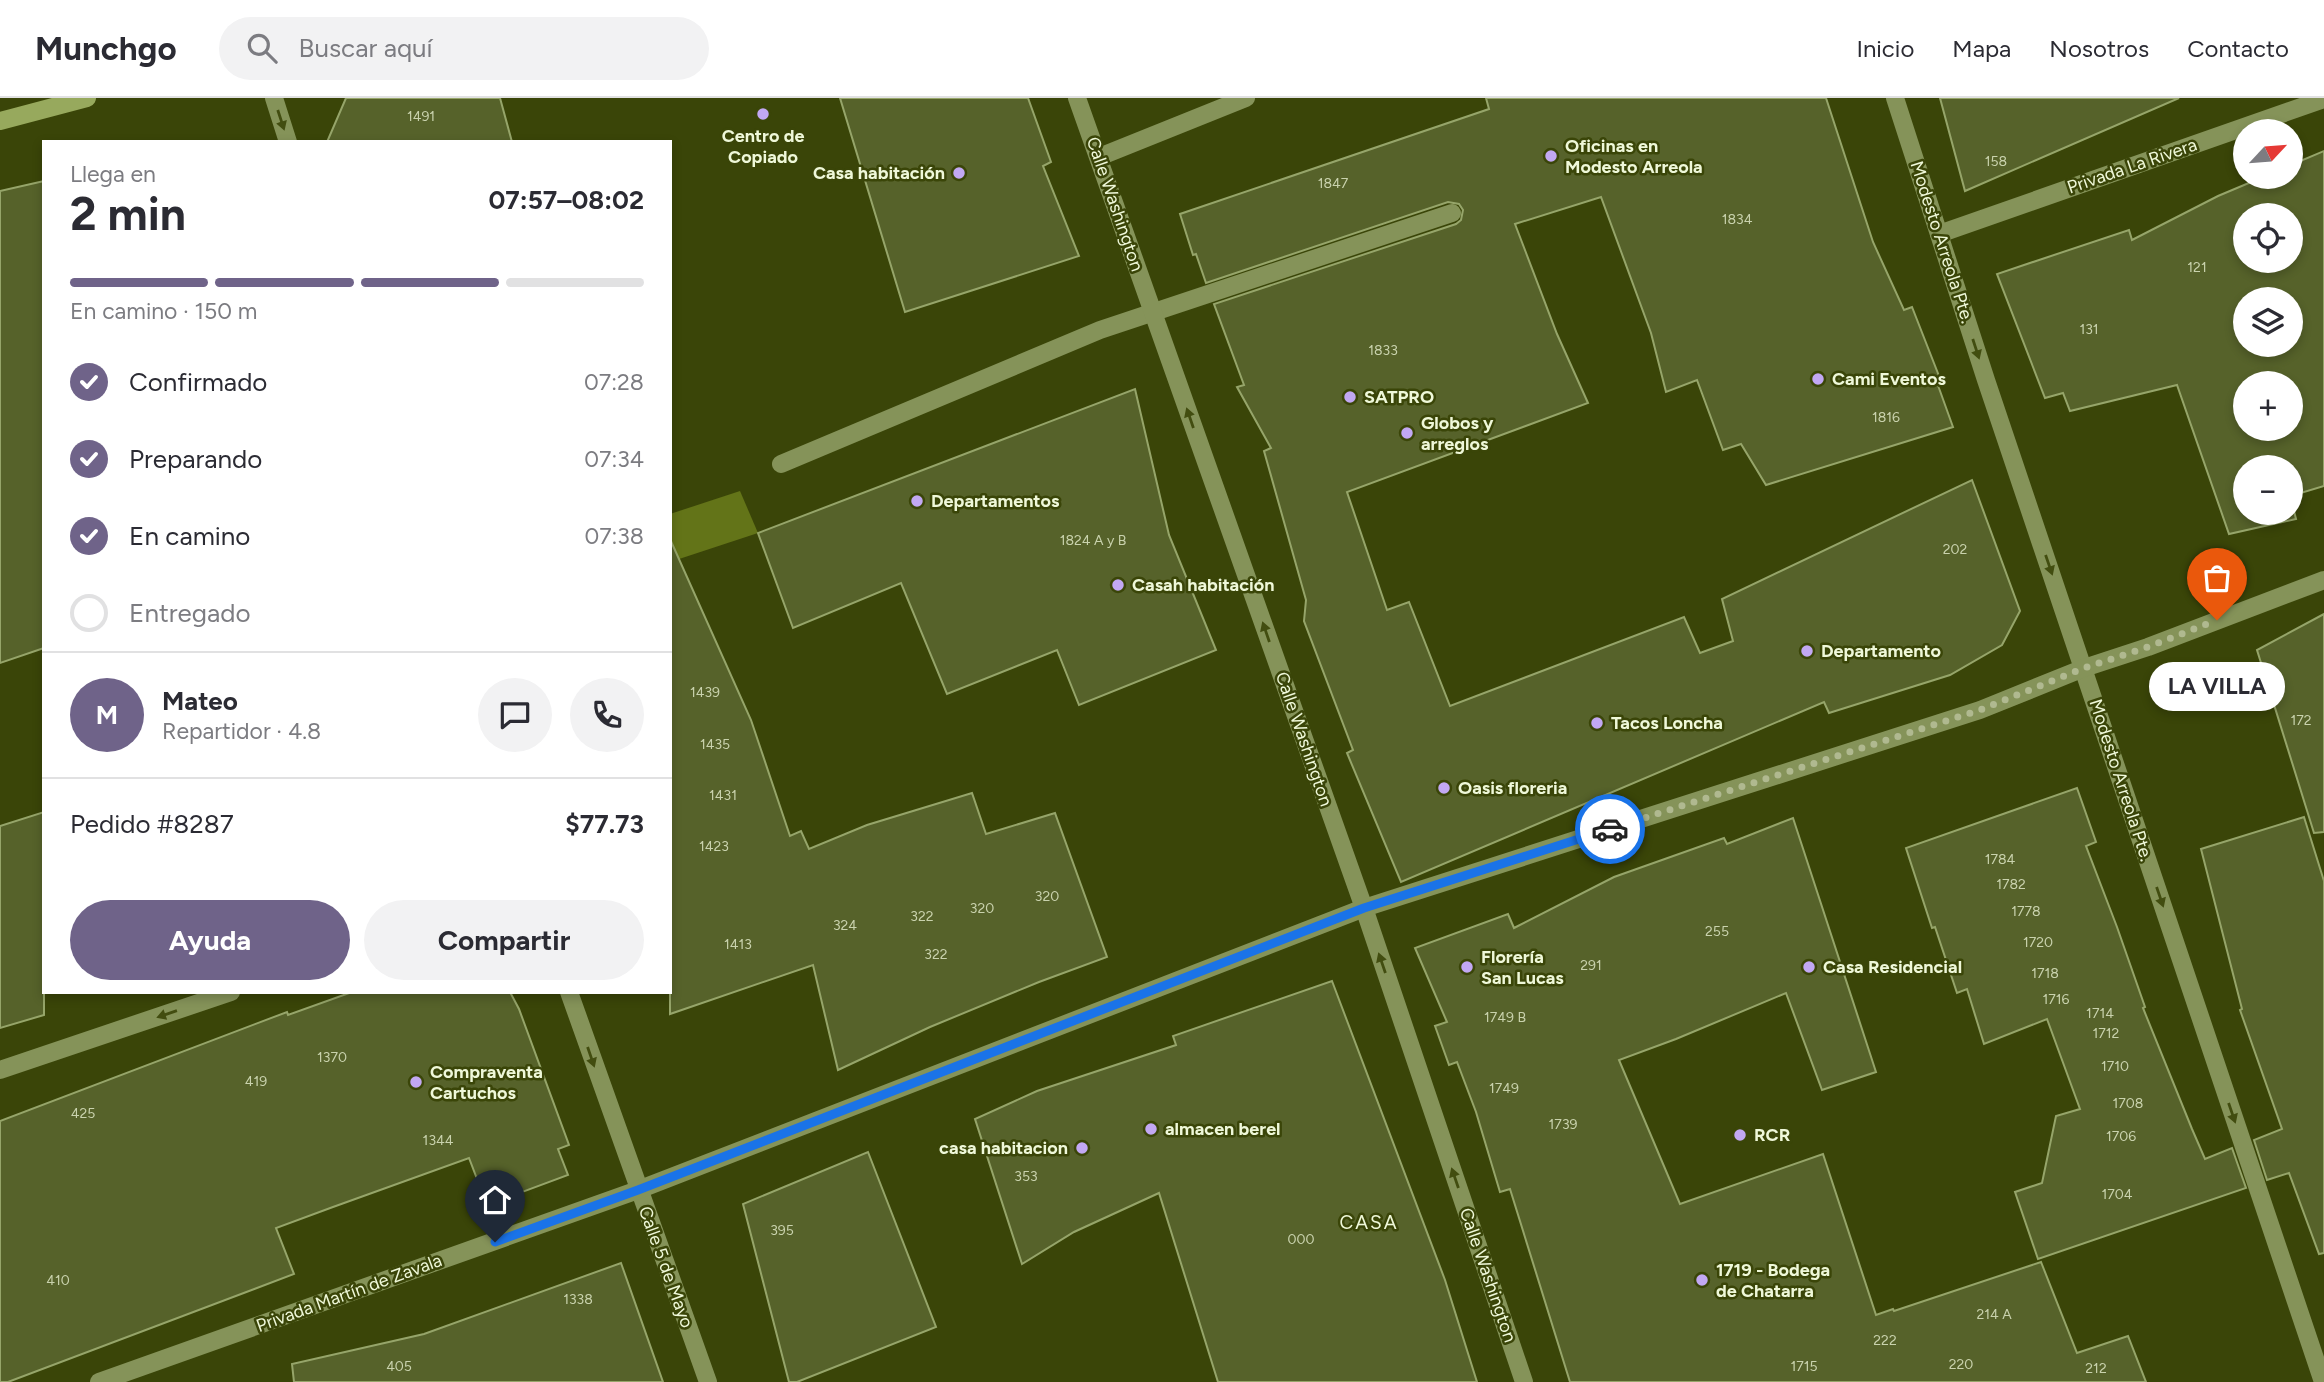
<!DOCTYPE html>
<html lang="es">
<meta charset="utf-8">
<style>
:root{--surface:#fff;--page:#f2f2f3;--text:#2b2b33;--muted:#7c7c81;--line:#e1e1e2;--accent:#6f6389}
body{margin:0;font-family:Figtree,sans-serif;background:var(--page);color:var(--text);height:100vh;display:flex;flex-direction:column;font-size:26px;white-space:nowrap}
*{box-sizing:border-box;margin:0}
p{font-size:23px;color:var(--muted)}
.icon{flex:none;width:38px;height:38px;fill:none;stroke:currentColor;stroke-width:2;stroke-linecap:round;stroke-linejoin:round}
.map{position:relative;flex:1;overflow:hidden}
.drawer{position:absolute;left:42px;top:42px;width:630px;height:854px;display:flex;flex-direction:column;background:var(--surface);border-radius:0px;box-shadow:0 4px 10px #0003}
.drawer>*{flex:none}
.needle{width:46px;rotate:64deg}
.fabs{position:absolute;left:2233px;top:21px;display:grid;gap:14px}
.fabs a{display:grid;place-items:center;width:70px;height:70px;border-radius:50%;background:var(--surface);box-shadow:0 4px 10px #0003;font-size:35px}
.pin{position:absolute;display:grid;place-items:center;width:60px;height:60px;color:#fff;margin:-72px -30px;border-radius:50% 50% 50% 0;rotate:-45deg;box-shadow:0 0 7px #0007}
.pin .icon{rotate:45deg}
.courier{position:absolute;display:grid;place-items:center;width:70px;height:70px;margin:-35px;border:5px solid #1a73e8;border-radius:50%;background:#fff;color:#222;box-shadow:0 2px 9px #0007}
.bubble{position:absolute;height:49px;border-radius:24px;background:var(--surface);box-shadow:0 4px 10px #0003;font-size:23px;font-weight:700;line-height:49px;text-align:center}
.summary em{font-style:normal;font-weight:700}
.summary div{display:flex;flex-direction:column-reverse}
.summary{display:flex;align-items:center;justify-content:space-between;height:119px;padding:0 28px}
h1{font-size:46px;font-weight:700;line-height:52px}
.bar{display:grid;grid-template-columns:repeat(4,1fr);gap:10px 7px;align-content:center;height:84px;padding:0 28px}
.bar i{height:9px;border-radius:5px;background:var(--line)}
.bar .current{background:var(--accent)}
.bar p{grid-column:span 4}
.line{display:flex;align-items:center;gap:18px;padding:0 28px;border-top:2px solid var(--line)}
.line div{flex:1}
.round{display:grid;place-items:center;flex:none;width:74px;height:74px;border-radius:37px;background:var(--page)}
ol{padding:0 28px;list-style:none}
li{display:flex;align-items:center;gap:21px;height:77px}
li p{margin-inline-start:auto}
li .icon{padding:7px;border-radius:50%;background:var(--accent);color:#fff;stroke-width:4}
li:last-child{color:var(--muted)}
li i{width:38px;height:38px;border:4px solid var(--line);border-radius:50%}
.button{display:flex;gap:14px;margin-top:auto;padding:14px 28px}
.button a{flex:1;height:80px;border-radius:42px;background:var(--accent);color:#fff;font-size:28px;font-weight:700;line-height:80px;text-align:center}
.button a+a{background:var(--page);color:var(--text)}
header{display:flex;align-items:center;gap:42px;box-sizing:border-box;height:98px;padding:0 35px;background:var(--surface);border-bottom:2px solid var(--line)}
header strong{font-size:33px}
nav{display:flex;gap:38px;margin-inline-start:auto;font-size:24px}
.search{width:490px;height:63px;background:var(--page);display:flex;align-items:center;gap:18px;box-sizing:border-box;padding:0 24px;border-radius:38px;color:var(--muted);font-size:26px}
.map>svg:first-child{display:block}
.forest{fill:#637418}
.building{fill:#56622a;stroke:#96a56a;stroke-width:2;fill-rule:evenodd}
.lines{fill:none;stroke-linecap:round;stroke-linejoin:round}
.lane{stroke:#859359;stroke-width:18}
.street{stroke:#859359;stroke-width:18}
.secondary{stroke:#859359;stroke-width:18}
.primary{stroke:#97a95d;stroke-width:18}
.oneway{fill:#424d10}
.done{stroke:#b0b990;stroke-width:7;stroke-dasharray:0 12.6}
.route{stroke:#1a73e8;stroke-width:9}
.poi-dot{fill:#c2a8f3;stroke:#3a4508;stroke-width:2.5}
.labels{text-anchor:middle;stroke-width:5;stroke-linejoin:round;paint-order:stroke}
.number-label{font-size:14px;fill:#c9d2ad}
.poi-label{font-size:18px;font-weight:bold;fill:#eff8d9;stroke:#3a4508;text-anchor:start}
.street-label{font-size:18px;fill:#eff8d9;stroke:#3a4508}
.neighbourhood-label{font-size:19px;letter-spacing:2px;fill:#eff8d9;stroke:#3a4508}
</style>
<header>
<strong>Munchgo</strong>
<div class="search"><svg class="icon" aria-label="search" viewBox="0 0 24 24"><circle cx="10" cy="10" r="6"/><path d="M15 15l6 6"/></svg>Buscar aquí</div>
<nav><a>Inicio</a><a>Mapa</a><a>Nosotros</a><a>Contacto</a></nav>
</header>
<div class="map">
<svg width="2324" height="1284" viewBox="0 0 2324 1284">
<rect width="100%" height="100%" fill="#3a4508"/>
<!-- forest -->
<polygon class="forest" points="740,393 758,435 670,464 670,416"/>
<!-- building -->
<g class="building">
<polygon points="346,0 500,0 512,44 327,44"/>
<polygon points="840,0 1028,0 1051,64 1043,68 1079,158 905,214"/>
<polygon points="1486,0 1826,0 1873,144 1904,212 1912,209 1939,278 1935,279 1953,329 1766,387 1741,346 1723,352 1697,282 1666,294 1651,235 1601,99 1515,126 1557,236 1588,305 1347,394 1387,512 1409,504 1450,608 1684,519 1700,555 1733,543 1722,501 1972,382 2020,513 2002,547 1950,577 1829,615 1824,604 1401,784 1347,655 1353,652 1304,523 1306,502 1264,353 1271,350 1237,289 1244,287 1214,206 1456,126 1461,122 1463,112 1459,106 1448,104 1206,185 1196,156 1193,157 1180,116 1489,11"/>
<polygon points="1940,0 2179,0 1965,93"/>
<path d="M2324 53V388L2291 398V369H2245V415H2291V401L2296 421 2229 436 2177 287 2070 313 2063 295 2045 300 1997 176 2129 132 2132 142 2218 98 2263 79H2291V67ZM2245 117H2291V163H2245ZM2245 201H2291V247H2245ZM2245 285H2291V331H2245Z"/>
<polygon points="44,83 44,550 0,565 0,93"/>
<polygon points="1135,291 1169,437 1216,552 1079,607 1057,552 947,596 901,485 793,530 758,435"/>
<polygon points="670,441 751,622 790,738 801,733 809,751 867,727 972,695 986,736 1055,715 1107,859 1039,884 930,929 838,972 813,867 670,916"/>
<polygon points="2324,516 2324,734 2314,735 2257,552"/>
<polygon points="2077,690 2096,744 2086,748 2117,829 2145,909 2143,910 2192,1031 2205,1061 2232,1050 2246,1090 2038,1161 2015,1094 2042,1085 2056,1018 2080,1011 2047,921 1984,946 1967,891 1957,895 1935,829 1932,830 1906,750"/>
<polygon points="44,714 44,917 0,930 0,728"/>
<polygon points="2304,719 2324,783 2324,1155 2319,1156 2289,1075 2267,1082 2254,1042 2282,1031 2240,912 2242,911 2201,751"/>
<polygon points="1793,720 1876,974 1822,992 1786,895 1676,941 1619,962 1680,1106 1823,1056 1876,1217 1893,1211 1894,1213 2041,1164 2077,1255 2128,1238 2146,1284 1570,1284 1510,1091 1500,1094 1476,1014 1457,964 1449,967 1435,928 1447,924 1415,850 1508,816 1514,830 1614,779 1724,740 1727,746"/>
<polygon points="1332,883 1445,1182 1477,1284 1218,1284 1159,1095 1074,1134 1022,1166 975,1021 1037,993 1176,947 1173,938"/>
<polygon points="352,894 510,894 519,911 569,1047 558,1051 568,1077 487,1107 469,1060 333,1109 276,1130 294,1176 8,1284 0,1284 0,1023 287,914 288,917"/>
<polygon points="868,1054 936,1229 797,1284 789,1284 743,1106"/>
<polygon points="621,1165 663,1284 294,1284 292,1266 424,1236"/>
</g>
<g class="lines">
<!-- lane -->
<g class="lane">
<polyline points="1099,59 1246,0"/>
<polyline points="781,366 1100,232 1452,115"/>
</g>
<!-- street -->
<g class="street">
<polyline points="274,0 288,44"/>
<polyline points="1895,0 1986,282 2323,1284"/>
<polyline points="1939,136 2324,1"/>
<polyline points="569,894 708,1284"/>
<polyline points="0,972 231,894"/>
<polyline points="99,1284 638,1092 1364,810 1980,612 2084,570 2148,549 2324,482"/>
</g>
<!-- secondary -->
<polyline class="secondary" points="1077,0 1364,810 1524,1284"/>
<!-- primary -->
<polyline class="primary" points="0,23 87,0"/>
</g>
<!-- one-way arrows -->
<defs><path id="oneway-solid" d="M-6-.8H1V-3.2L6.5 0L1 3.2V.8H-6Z" transform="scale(1.75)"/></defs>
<g class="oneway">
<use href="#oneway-solid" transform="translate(281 22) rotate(72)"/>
<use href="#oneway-solid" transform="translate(1976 251) rotate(72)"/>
<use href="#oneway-solid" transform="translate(1190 320) rotate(-109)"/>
<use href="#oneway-solid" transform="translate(2049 467) rotate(71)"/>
<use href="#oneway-solid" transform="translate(1266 534) rotate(-109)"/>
<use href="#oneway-solid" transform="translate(2160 799) rotate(71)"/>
<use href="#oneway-solid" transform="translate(1382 865) rotate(-109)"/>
<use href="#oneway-solid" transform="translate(167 916) rotate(161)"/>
<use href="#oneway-solid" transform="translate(591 959) rotate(71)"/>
<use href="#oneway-solid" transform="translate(2232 1015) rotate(71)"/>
<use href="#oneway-solid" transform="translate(1455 1080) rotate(-109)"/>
</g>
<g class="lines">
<!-- done -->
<polyline class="done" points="1610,731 1980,612 2084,570 2148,549 2217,522"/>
<!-- route -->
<polyline class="route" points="495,1144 638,1092 1364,810 1610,731"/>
</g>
<!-- markers -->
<g class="poi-dot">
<circle cx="763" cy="16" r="7"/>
<circle cx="1551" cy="58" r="7"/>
<circle cx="959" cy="75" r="7"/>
<circle cx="1818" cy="281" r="7"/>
<circle cx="1350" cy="299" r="7"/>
<circle cx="1407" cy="335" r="7"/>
<circle cx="917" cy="403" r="7"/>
<circle cx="1118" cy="487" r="7"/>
<circle cx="1807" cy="553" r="7"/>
<circle cx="1597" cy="625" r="7"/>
<circle cx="1444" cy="690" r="7"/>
<circle cx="1467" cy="869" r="7"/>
<circle cx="1809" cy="869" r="7"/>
<circle cx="416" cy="984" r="7"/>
<circle cx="1151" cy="1031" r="7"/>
<circle cx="1740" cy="1037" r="7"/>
<circle cx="1082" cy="1050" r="7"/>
<circle cx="1702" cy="1182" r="7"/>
</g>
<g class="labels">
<!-- number labels -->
<g class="number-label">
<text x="421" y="23">1491</text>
<text x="1996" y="68">158</text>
<text x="1333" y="90">1847</text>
<text x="1737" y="126">1834</text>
<text x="2197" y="174">121</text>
<text x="2089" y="236">131</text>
<text x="1383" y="257">1833</text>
<text x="1886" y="324">1816</text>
<text x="1093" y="447">1824 A y B</text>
<text x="1955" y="456">202</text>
<text x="705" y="599">1439</text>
<text x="2301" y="627">172</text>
<text x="715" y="651">1435</text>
<text x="723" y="702">1431</text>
<text x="714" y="753">1423</text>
<text x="2000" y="766">1784</text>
<text x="2011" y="791">1782</text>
<text x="1047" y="803">320</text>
<text x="982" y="815">320</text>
<text x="2026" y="818">1778</text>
<text x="922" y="823">322</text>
<text x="845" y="832">324</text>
<text x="1717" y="838">255</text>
<text x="2038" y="849">1720</text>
<text x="738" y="851">1413</text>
<text x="936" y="861">322</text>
<text x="1591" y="872">291</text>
<text x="2045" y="880">1718</text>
<text x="2056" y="906">1716</text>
<text x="2100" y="920">1714</text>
<text x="1505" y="924">1749 B</text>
<text x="2106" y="940">1712</text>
<text x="332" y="964">1370</text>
<text x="2115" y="973">1710</text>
<text x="256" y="988">419</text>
<text x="1504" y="995">1749</text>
<text x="2128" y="1010">1708</text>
<text x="83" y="1020">425</text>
<text x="1563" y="1031">1739</text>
<text x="2121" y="1043">1706</text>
<text x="438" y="1047">1344</text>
<text x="1026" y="1083">353</text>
<text x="2117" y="1101">1704</text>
<text x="782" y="1137">395</text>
<text x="1301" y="1146">000</text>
<text x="58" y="1187">410</text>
<text x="578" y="1206">1338</text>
<text x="1994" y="1221">214 A</text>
<text x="1885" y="1247">222</text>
<text x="1961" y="1271">220</text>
<text x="399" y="1273">405</text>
<text x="1804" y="1273">1715</text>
<text x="2096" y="1275">212</text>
</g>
<!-- poi labels -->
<g class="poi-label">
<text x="763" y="44" text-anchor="middle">Centro de<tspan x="763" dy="21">Copiado</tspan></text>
<text x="1565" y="54">Oficinas en<tspan x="1565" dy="21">Modesto Arreola</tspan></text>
<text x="945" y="81" text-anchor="end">Casa habitación</text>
<text x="1832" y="287">Cami Eventos</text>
<text x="1364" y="305">SATPRO</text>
<text x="1421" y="331">Globos y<tspan x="1421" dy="21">arreglos</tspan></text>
<text x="931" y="409">Departamentos</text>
<text x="1132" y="493">Casah habitación</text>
<text x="1821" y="559">Departamento</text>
<text x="1611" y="631">Tacos Loncha</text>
<text x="1458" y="696">Oasis floreria</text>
<text x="1481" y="865">Florería<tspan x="1481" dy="21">San Lucas</tspan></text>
<text x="1823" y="875">Casa Residencial</text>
<text x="430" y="980">Compraventa<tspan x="430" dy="21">Cartuchos</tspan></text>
<text x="1165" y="1037">almacen berel</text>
<text x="1754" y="1043">RCR</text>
<text x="1068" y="1056" text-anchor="end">casa habitacion</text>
<text x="1716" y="1178">1719 - Bodega<tspan x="1716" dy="21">de Chatarra</tspan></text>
</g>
<!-- street labels -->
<g class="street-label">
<text transform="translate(2132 68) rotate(-19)" y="6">Privada La Rivera</text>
<text transform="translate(1115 106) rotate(71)" y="6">Calle Washington</text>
<text transform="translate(1942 144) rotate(72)" y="6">Modesto Arreola Pte.</text>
<text transform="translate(1304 641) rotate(71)" y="6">Calle Washington</text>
<text transform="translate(2121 682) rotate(72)" y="6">Modesto Arreola Pte.</text>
<text transform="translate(666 1169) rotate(70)" y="6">Calle 5 de Mayo</text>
<text transform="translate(1488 1177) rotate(71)" y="6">Calle Washington</text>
<text transform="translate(349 1195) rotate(-20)" y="6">Privada Martín de Zavala</text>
</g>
<!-- neighbourhood labels -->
<g class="neighbourhood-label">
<text x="1369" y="1131">CASA</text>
</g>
</g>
</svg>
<div class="fabs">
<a><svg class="needle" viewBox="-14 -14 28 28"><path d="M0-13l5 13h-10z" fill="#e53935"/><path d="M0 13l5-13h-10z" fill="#7c7c81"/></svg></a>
<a><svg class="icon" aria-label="locate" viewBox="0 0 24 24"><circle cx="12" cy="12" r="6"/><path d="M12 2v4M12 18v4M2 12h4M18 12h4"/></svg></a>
<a><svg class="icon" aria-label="layers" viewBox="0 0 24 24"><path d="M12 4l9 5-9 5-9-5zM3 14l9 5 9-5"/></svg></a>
<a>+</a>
<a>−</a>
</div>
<div class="pin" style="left:2217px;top:522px;background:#ea580c"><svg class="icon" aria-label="bag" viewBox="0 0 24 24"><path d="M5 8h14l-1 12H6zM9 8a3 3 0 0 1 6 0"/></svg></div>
<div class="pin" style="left:495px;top:1144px;background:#1f2937"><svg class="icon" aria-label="home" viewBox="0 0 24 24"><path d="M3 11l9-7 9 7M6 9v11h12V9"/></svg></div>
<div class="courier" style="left:1610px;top:731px"><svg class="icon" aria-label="car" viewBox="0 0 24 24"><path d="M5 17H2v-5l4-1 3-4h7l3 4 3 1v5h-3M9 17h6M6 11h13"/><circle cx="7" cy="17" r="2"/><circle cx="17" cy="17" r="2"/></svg></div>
<div class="bubble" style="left:2149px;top:564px;width:136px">LA VILLA</div>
<section class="drawer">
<div class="summary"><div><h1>2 min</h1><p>Llega en</p></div><em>07:57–08:02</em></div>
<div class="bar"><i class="current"></i><i class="current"></i><i class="current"></i><i></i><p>En camino · 150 m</p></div>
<ol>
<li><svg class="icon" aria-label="check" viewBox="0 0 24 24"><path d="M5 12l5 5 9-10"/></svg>Confirmado<p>07:28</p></li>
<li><svg class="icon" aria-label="check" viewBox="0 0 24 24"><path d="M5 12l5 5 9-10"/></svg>Preparando<p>07:34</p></li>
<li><svg class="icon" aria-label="check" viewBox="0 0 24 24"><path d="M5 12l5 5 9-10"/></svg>En camino<p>07:38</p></li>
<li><i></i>Entregado</li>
</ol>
<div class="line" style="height:126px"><b class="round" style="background:var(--accent);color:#fff">M</b><div><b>Mateo</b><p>Repartidor · 4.8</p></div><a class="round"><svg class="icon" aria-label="chat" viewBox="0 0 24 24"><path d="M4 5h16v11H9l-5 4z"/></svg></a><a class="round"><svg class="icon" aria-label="phone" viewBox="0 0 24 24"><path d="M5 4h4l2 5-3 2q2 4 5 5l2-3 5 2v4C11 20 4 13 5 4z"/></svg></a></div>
<div class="line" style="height:91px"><div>Pedido #8287</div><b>$77.73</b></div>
<div class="button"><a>Ayuda</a><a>Compartir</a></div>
</section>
</div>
